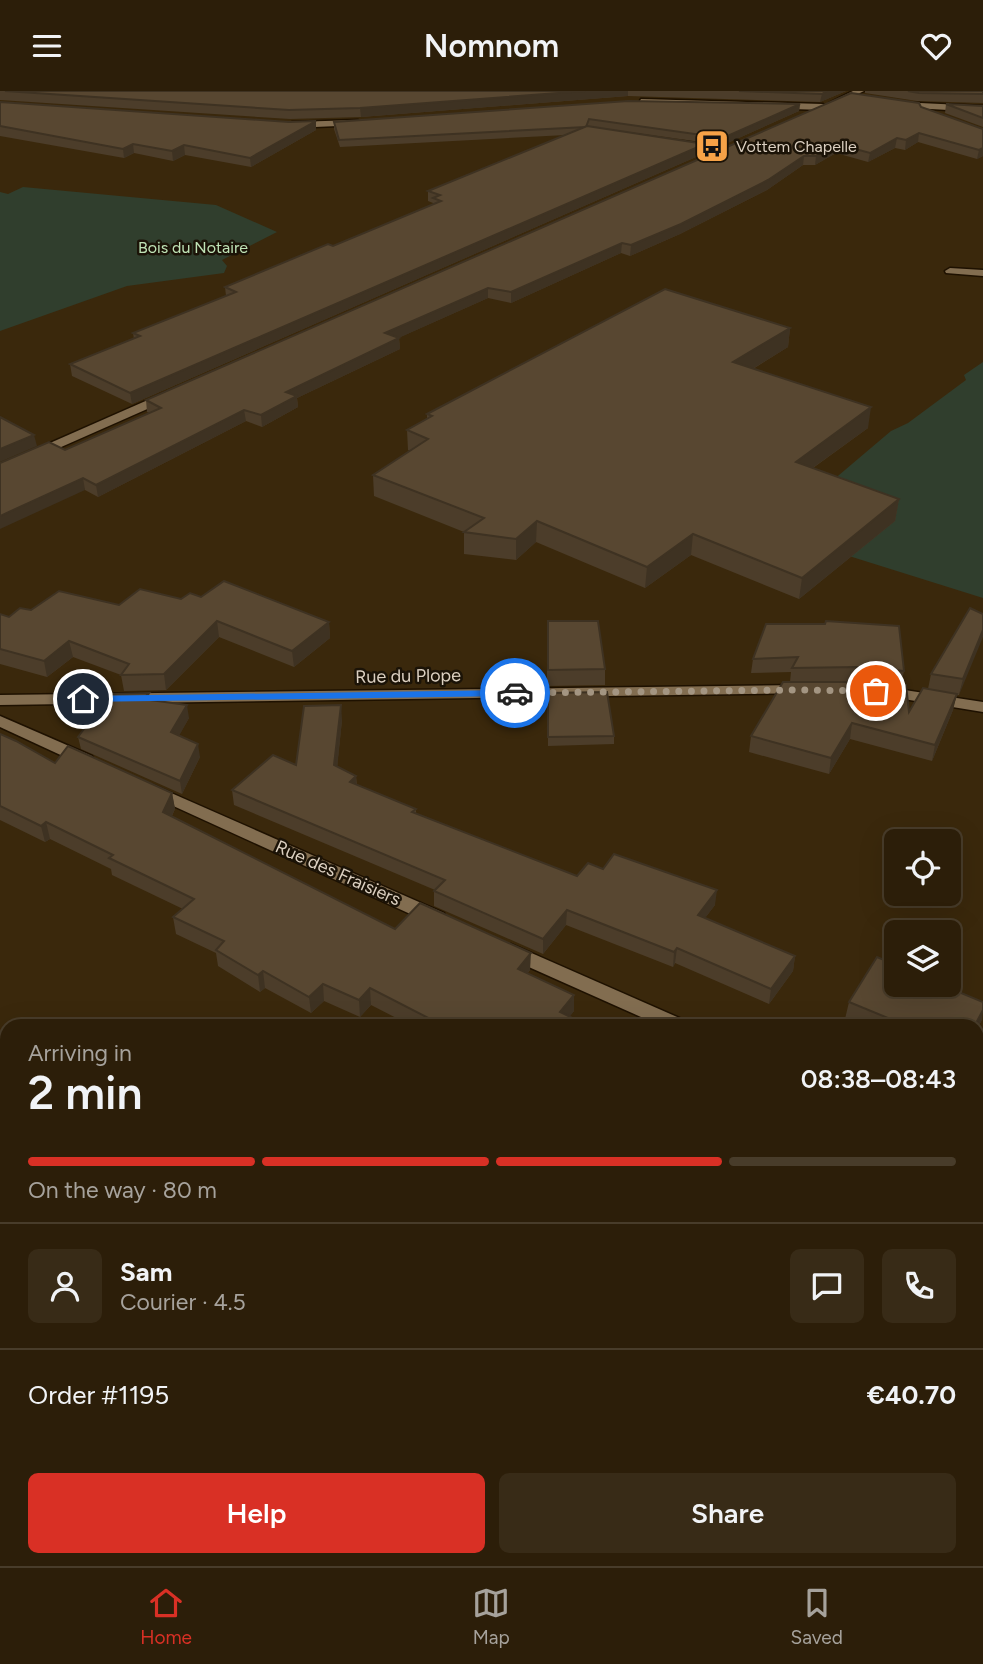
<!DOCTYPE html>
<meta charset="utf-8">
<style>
:root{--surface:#2c1e09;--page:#382b17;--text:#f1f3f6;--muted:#a6a29c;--line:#483c2a;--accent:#d93025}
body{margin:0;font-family:Figtree,sans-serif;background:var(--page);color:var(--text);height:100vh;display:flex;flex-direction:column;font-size:26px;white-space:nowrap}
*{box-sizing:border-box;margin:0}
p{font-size:23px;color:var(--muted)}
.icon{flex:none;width:38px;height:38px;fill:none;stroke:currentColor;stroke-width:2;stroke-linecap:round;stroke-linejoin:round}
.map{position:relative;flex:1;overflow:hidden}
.drawer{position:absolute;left:0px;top:928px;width:984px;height:548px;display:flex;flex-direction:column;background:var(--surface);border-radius:21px 21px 0 0;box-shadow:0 7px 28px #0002,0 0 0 2px var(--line)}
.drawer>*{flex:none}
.fabs{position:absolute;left:884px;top:738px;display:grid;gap:14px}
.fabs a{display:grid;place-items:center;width:77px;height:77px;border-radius:10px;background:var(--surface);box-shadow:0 7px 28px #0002,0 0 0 2px var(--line);font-size:35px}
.pin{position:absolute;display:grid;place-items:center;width:60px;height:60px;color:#fff;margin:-30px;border:4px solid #fff;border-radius:50%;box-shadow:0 2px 7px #0007}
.courier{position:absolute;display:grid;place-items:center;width:70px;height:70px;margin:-35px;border:5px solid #1a73e8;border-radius:50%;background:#fff;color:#222;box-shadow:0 2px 9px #0007}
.head em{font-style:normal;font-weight:600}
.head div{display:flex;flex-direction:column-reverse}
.head{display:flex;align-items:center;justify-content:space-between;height:119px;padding:0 28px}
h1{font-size:46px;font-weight:600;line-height:52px}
.bar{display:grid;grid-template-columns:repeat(4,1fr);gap:10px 7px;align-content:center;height:84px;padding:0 28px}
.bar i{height:9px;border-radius:5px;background:var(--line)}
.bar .on{background:var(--accent)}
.bar p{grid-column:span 4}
.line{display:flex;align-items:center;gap:18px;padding:0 28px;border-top:2px solid var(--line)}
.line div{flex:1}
.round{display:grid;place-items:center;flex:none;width:74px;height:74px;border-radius:10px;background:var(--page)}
.primary-button{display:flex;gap:14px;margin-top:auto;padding:14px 28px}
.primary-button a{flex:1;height:80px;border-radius:10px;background:var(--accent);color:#fff;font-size:28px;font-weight:600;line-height:80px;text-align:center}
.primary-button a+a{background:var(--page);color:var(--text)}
header{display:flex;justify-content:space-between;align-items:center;height:91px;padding:0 28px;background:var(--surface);font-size:32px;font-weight:600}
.tab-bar{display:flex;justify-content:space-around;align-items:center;height:98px;border-top:2px solid var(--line);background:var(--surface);font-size:19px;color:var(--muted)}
.tab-bar a{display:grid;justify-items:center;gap:4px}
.tab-bar .on{color:var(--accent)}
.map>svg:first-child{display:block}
.green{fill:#303e2d}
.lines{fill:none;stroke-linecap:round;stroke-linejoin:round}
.minor-casing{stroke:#1e1100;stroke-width:3}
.minor{fill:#826d50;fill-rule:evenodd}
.wall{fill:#4c3d2a}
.shaded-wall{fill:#3e3222}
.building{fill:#584731;stroke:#3e3222;stroke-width:2}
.route{fill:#1a73e8}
.done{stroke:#a39582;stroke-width:7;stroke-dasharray:0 12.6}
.labels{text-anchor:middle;stroke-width:5;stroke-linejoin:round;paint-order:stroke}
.far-poi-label{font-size:16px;fill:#dcd0c1;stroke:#1b1307;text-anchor:start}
.far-park-label{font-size:16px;fill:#bfe3b6;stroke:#1b1307}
.street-label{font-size:18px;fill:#dcd0c1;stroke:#1b1307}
</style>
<header><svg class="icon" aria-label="menu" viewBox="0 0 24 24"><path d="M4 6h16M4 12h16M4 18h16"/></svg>Nomnom<svg class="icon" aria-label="heart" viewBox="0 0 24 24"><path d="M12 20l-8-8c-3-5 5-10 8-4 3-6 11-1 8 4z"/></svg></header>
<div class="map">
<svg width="983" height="1475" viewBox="0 0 983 1475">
<rect width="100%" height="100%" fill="#3a280c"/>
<!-- green -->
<g class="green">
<polygon points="23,96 216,114 277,141 222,169 227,175 224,182 127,195 0,240 0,101 8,103"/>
<polygon points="983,271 983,507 849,465 819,401 891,340 908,332 966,289 964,284"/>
</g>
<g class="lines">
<!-- minor casing -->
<g class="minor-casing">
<g id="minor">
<polygon points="853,0 864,0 836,14 829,12"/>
<polygon points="641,8 823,13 827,16 823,19 638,13"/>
<polygon points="899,11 983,15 983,21 896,16"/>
<polygon points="358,29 361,34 292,37 288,34 292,31"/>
<polygon points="683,50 725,57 730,60 725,63 680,55 679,53"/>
<polygon points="950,177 983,179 983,185 946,182 945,180"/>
<polygon points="166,301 170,302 170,308 0,383 0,374"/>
<polygon points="801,594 807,596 809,599 807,602 0,614 0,604"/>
<polygon points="885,596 983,611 983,621 879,604 877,601"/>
<polygon points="0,625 92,665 94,669 92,673 80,673 0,636"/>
<polygon points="153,694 444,822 446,827 444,832 430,832 147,703 144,699 147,695"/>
<polygon points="511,853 684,929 687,934 659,934 504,865 501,860 504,855"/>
<polygon points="976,1060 983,1063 983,1081 976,1079"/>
</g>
</g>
<!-- minor -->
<use href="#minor" class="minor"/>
</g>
<!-- wall -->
<g class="wall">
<polygon points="0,0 846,0 820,11 628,5 361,26 290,28 0,9"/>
<polygon points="865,0 983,0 983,12 917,10 865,2"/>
<polygon points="0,11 316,39 251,76 185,64 173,70 134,62 124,67 0,45"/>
<polygon points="800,13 799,20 723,54 614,39 705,62 132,313 72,285 70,273 134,248 133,242 226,205 225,196 333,155 433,113 433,112 428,110 428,100 566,44 340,56 334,38 334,31"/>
<polygon points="946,13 983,15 983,36 945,22"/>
<polygon points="921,16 983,38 983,65 977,68 918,51 905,59 895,57 868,71 836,62 815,74 803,74 767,99 680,143 630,165 621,162 511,212 488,207 398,247 399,247 400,258 297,307 298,316 262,336 246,330 98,406 85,399 65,359 150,322 147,321 146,309"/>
<polygon points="790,237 788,256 753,278 868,337 813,377 899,408 895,430 799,508 691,464 645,497 536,451 516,469 464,463 464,441 374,405 373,384 410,360 408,359 407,339 427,328 427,323"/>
<polygon points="201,506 329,531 330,547 294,576 219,546 166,599 124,600 121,584 73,566 47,586 0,573 0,523 9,526 31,519 119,514"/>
<polygon points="983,523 959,604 956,604 953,619 932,670 850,648 829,683 749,661 751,645 790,591 791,581 751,582 753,568 766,533 904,580 901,594 909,621 928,598 931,583"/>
<polygon points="547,546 605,578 605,594 547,595"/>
<polygon points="548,602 614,645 614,653 548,655"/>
<polygon points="150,609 189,627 179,644 200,666 182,703 81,658 78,646"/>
<polygon points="342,629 337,676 356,685 357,694 416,718 416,723 577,785 603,778 715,814 705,827 795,865 793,880 769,913 675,872 673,876 566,834 543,863 434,815 434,800 435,799 234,714 232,699 296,674"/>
<polygon points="0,643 55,672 172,702 175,718 172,725 395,838 530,879 527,883 574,920 569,926 587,934 410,934 371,914 360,926 324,910 311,922 265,897 260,901 218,875 216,862 176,843 173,826 183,818 112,784 111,778 50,748 45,751 0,729"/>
<polygon points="849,911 982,929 976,939 976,934 861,934 845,928"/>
<polygon points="375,1468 462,1468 456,1475 383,1475"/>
<polygon points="622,1468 976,1468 983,1475 621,1475"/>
</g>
<!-- shaded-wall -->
<g class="shaded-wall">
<polygon points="585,0 628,0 628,5 361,26 360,17"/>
<polygon points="827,0 846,0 820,11 822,3"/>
<polygon points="800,13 799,20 723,54 723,47"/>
<polygon points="316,30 316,39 251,76 250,67"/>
<polygon points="919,42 918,51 905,59 906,49"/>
<polygon points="897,47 895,57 868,71 870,62"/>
<polygon points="133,53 134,62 124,67 123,58"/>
<polygon points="705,53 705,62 132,313 130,302"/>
<polygon points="837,53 836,62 815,74 816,65"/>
<polygon points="184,54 185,64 173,70 172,60"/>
<polygon points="983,57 983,65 977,68 979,59"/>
<polygon points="804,65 803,74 767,99 680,143 630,165 631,154"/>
<polygon points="622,152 621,162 511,212 511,201"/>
<polygon points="488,197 488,207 385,253 385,242"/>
<polygon points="790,237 788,256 731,291 733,271"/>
<polygon points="399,247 400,258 297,307 298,316 262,336 261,324 286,301"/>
<polygon points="871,316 868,337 793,391 796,371"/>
<polygon points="244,319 246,330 98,406 96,394"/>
<polygon points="34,344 37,355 0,371 0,358"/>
<polygon points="83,387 85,399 0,438 0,425"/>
<polygon points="899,408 895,430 799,508 802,487"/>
<polygon points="537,430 536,451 516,469 516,448"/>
<polygon points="693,443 691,464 645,497 647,476"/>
<polygon points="217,530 219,546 166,599 164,583"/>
<polygon points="329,531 330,547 294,576 292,560"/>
<polygon points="983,539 983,546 959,604 963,588"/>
<polygon points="69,550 73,566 47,586 44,570"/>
<polygon points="149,602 151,615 143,608"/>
<polygon points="957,603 953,619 932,670 935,654"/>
<polygon points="187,614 189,627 174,654 171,641"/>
<polygon points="341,614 342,629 336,689 334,674"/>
<polygon points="852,632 850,648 829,683 831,667"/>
<polygon points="198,653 200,666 182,703 180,690"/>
<polygon points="356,685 357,699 350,691"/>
<polygon points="172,702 175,718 166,737 163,721"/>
<polygon points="46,731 50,748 45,751 41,735"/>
<polygon points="717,799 715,814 696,839 698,824"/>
<polygon points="567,819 566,834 543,863 543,848"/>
<polygon points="677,857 675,872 673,876 674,861"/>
<polygon points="531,862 530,879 517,895 518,878"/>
<polygon points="795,865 793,880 769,913 771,898"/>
<polygon points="263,880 265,897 260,901 258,884"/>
<polygon points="323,893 324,910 311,922 309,906"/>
<polygon points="370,897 371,914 360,926 359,909"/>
<polygon points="574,904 574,920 563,934 560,921"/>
<polygon points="983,919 982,929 976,939 976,934 975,934"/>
<polygon points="983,1308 983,1321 976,1330 976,1317"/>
<polygon points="442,1468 462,1468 456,1475 437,1475"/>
</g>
<!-- building -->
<g class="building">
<polygon points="5,0 585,0 360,17 289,19"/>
<polygon points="739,0 827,0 822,3"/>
<polygon points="908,0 983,0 983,3 919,2"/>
<polygon points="851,2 919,12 921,16 983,38 983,57 979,59 919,42 906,49 897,47 870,62 837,53 816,65 804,65 768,89 681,133 631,154 622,152 511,201 488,197 385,242 399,247 286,301 297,305 261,324 244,319 96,394 83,387 0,425 0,372 49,351 65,359 161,317 146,309"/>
<polygon points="628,10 800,13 723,47 589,28 586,36 339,49 334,31"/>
<polygon points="0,11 289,31 316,30 250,67 184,54 172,60 133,53 123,58 0,35"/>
<polygon points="946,13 983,15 983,27"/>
<polygon points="587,35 705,53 130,302 70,273 140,245 133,242 236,201 225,196 328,153 333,155 441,110 433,107 440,104 428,100"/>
<polygon points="665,198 790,237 733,271 871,316 796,371 899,408 802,487 693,443 647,476 537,430 516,448 464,441 484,427 373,384 428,348 407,339 432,325 427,323"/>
<polygon points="0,326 34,344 0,358"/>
<polygon points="224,490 329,531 292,560 217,530 164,583 121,584 129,573 69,550 44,570 0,558 0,523 9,526 20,517 31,519 59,500 119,514 140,498 181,508 190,502 201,506"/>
<polygon points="970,517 983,523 983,539 963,588 931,583"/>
<polygon points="548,530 598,530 605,578 548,579"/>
<polygon points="826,530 899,535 904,580 856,576 792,577 798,566 753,568 766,533 825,533"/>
<polygon points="783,591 856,591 906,594 909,621 923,597 957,603 935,654 852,632 831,667 751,645"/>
<polygon points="607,601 614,645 548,646 548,602"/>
<polygon points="149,602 143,608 187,614 171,641 198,653 180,690 78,646 110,603"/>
<polygon points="341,614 334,674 356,685 350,691 416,718 412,721 577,785 588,772 603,778 614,763 717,799 698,824 795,865 771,898 677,857 674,861 567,819 543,848 434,800 445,789 232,699 273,664 296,674 304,615"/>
<polygon points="0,643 16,650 55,672 68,655 172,702 163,721 395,838 420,812 531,862 518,878 574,904 560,921 587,934 442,934 370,897 359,909 323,893 309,906 263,880 258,884 216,859 224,850 173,826 194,808 109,767 113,764 46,731 41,735 0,715"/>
<polygon points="892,858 896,860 896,894 942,894 983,911 983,919 975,934 905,934 849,911 877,866 884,869"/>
<polygon points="983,1154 983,1308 976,1317 976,1162"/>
<polygon points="976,1348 983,1353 983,1475 639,1475 631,1468 976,1468"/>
<polygon points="398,1468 442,1468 437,1475 406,1475"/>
</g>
<!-- route -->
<polygon class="route" points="515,599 519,600 519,605 83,611 77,608 83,605"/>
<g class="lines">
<!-- done -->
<polyline class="done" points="515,602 798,599 876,600"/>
</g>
<!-- icons -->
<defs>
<g id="bus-square" transform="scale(1.75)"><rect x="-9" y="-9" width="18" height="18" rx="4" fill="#f6a247" stroke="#1b1307"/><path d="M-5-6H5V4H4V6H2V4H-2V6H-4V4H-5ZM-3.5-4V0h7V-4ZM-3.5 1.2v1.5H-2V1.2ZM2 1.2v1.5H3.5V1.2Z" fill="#111"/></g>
</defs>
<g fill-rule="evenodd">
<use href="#bus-square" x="712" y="55"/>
</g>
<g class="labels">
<!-- far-poi labels -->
<g class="far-poi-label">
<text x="736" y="61">Vottem Chapelle</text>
</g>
<!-- far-park labels -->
<g class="far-park-label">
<text x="193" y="162">Bois du Notaire</text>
</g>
<!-- street labels -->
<g class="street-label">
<text transform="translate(408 585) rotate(-1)" y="6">Rue du Plope</text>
<text transform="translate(338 782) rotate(24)" y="6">Rue des Fraisiers</text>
</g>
</g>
</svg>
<div class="fabs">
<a><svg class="icon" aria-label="locate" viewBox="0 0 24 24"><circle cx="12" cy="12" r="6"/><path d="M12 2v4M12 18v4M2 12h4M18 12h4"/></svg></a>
<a><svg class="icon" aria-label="layers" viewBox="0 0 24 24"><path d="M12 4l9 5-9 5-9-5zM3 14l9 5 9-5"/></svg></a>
</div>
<div class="pin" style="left:876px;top:600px;background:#ea580c"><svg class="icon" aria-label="bag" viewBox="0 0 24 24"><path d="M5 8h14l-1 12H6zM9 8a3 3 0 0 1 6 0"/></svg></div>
<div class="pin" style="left:83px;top:608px;background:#1f2937"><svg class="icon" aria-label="home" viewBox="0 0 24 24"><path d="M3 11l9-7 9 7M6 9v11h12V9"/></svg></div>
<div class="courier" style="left:515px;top:602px"><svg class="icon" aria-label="car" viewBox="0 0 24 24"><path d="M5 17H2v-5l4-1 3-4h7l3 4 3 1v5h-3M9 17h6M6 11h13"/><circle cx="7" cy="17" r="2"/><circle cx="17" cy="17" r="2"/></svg></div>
<section class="drawer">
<div class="head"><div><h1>2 min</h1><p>Arriving in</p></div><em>08:38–08:43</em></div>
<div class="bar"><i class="on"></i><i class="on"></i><i class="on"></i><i></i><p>On the way · 80 m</p></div>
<div class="line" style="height:126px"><a class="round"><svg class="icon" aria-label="person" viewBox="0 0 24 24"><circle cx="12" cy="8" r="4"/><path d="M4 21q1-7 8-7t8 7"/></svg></a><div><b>Sam</b><p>Courier · 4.5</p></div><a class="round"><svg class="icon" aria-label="chat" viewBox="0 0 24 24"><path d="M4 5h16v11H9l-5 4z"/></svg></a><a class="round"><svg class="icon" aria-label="phone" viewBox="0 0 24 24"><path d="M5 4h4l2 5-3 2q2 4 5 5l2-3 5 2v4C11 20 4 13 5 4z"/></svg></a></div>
<div class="line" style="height:91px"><div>Order #1195</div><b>€40.70</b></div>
<div class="primary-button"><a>Help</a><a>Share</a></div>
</section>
</div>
<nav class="tab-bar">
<a class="on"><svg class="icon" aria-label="home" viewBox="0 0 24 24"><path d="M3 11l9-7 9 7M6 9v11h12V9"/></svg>Home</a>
<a><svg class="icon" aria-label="map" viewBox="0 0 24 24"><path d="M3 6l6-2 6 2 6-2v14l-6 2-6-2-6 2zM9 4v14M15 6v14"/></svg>Map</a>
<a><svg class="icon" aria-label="saved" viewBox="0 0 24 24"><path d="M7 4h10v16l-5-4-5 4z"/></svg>Saved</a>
</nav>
